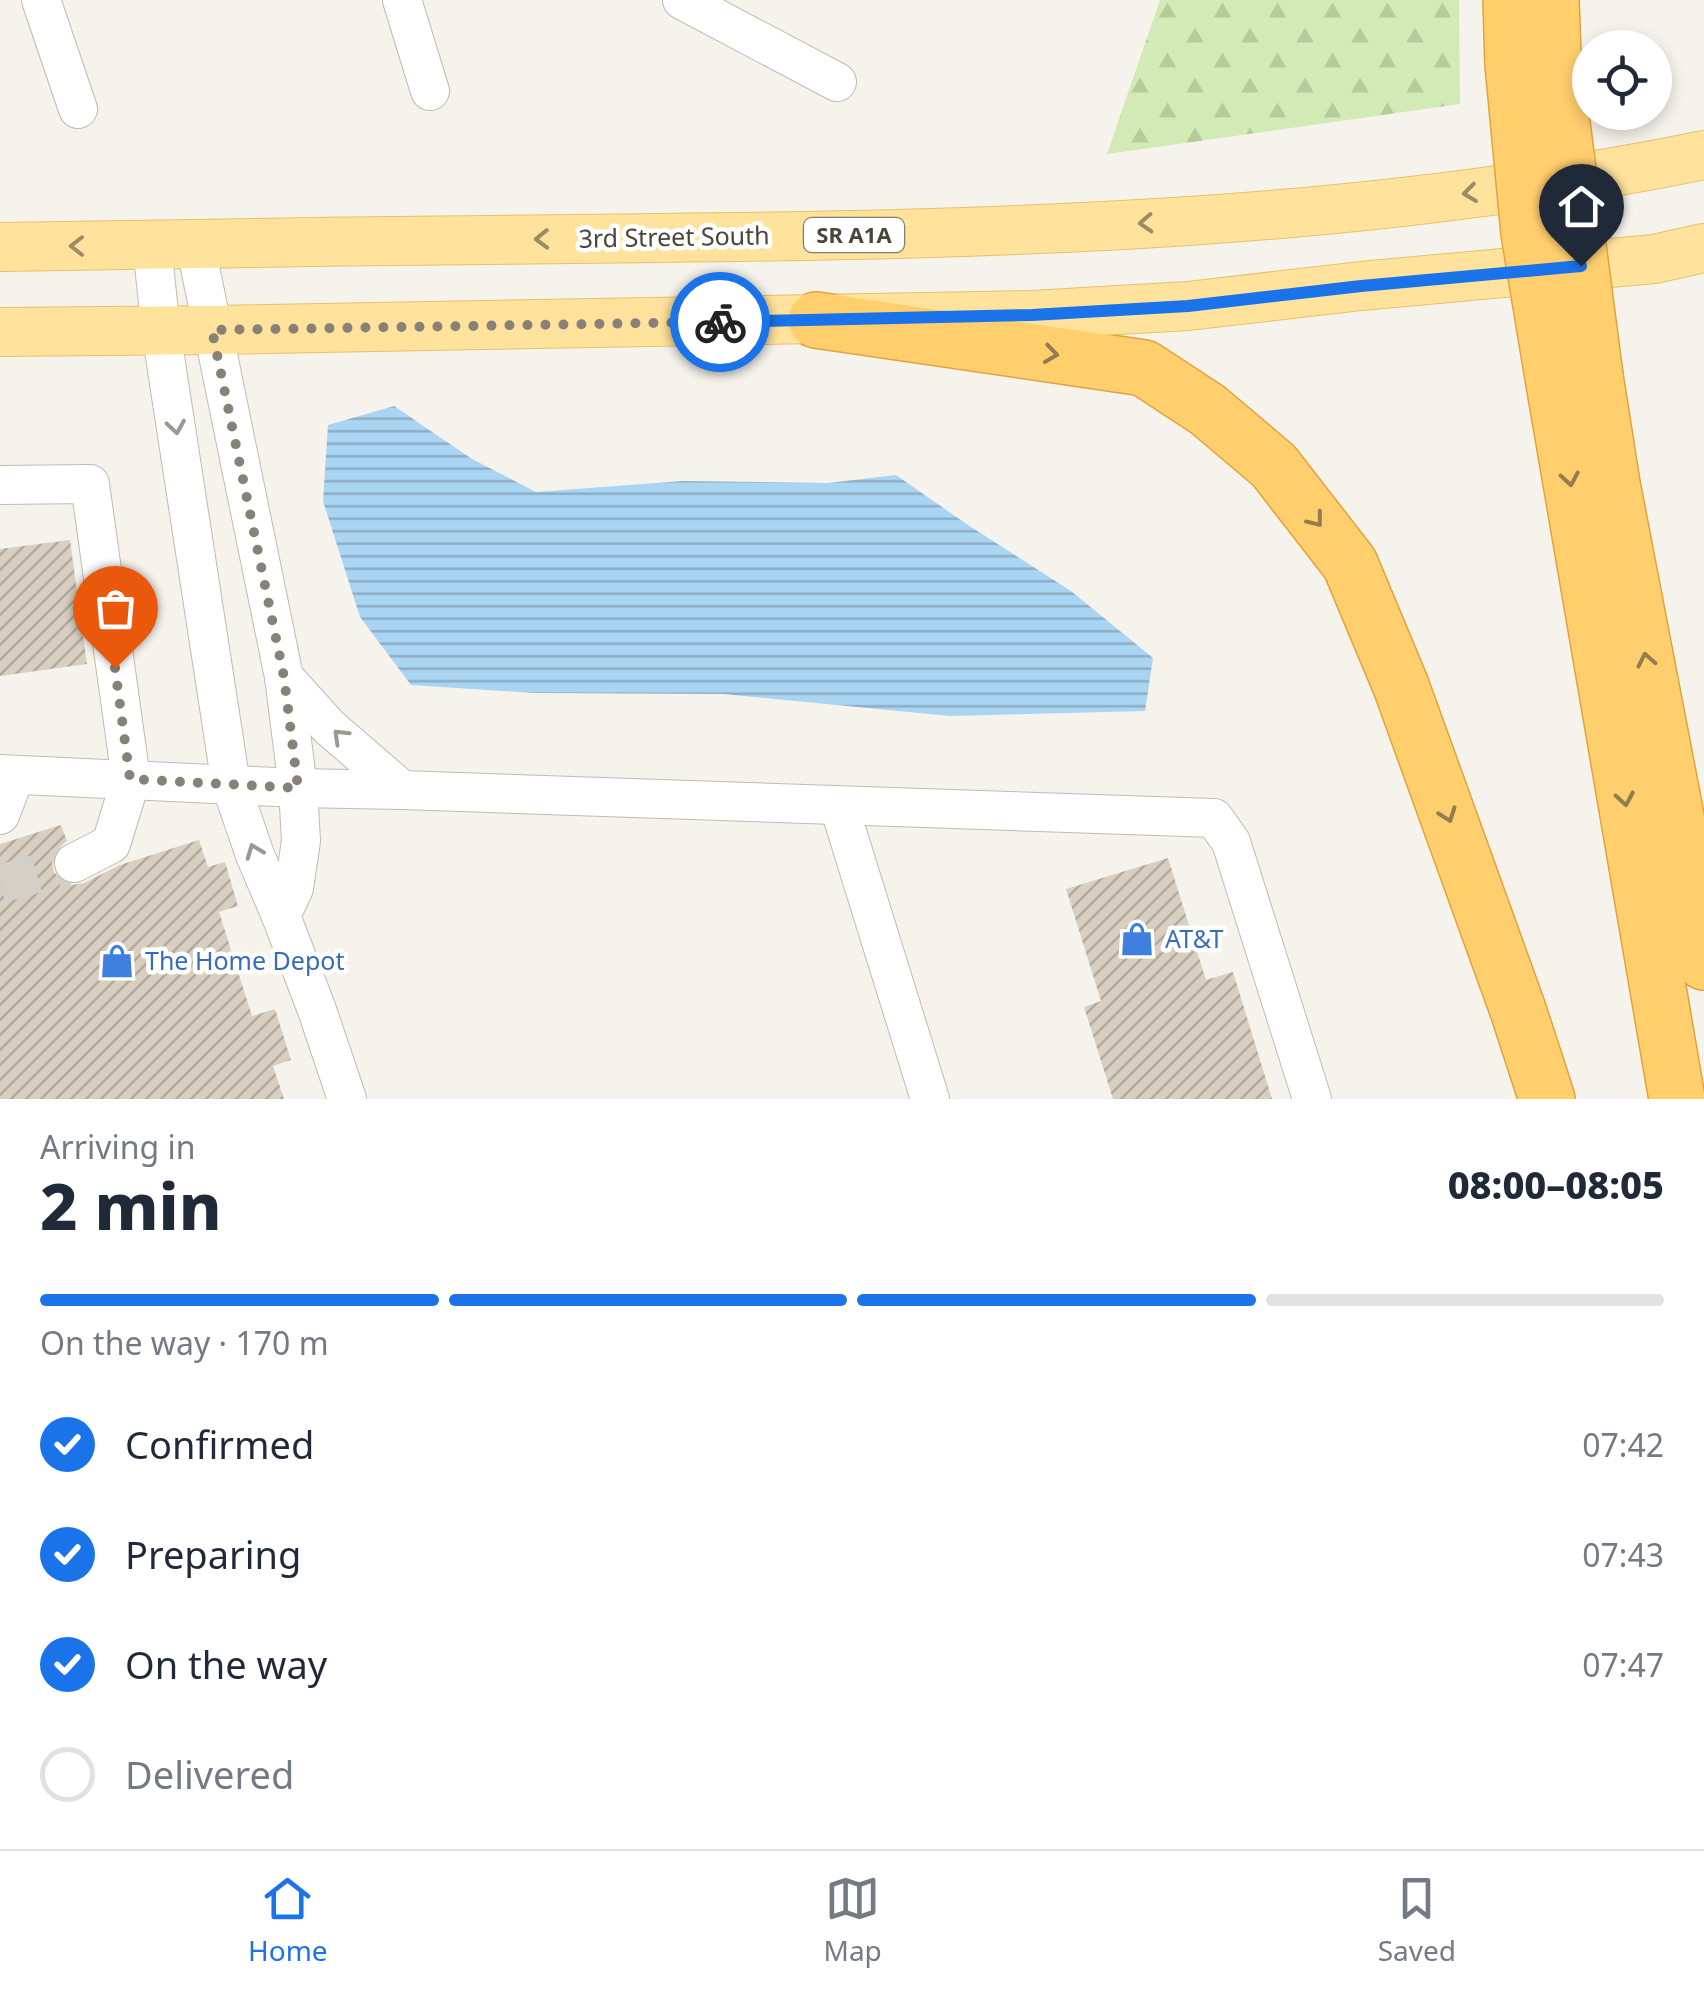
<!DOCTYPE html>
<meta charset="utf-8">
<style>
:root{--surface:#fff;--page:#f6f6f7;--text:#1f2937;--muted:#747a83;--line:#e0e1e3;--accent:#1a73e8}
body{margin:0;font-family:"Noto Sans",sans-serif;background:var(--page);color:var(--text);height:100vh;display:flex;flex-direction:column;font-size:38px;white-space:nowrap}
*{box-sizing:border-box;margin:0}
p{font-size:32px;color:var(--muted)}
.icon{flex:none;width:55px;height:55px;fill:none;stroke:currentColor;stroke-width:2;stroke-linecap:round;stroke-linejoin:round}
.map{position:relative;height:1099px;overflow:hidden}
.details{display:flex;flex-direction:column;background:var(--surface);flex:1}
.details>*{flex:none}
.buttons{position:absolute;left:1572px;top:30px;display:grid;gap:20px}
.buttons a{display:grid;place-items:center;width:100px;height:100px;border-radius:50%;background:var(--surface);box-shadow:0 5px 15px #0003;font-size:50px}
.pin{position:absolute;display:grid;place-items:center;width:85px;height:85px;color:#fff;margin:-102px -42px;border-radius:50% 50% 50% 0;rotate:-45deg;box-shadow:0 0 10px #0007}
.pin .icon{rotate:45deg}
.courier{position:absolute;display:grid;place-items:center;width:100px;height:100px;margin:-50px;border:8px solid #1a73e8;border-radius:50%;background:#fff;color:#222;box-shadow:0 2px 12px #0007}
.headline em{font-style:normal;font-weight:800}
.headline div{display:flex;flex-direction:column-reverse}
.headline{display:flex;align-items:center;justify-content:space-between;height:170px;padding:0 40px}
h1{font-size:65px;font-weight:800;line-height:75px}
.bar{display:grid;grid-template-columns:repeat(4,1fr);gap:15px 10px;align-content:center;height:120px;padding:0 40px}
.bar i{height:12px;border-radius:8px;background:var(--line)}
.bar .active{background:var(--accent)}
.bar p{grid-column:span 4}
ol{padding:0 40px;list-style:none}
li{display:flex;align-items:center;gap:30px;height:110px}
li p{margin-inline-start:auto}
li .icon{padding:10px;border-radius:50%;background:var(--accent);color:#fff;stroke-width:4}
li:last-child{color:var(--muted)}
li i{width:55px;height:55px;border:5px solid var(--line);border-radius:50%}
.tabs{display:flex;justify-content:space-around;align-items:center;height:140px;border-top:2px solid var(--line);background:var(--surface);font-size:28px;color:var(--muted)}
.tabs a{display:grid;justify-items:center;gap:5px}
.tabs .active{color:var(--accent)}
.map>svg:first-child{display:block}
.forest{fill:url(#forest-firs)}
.water{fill:url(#water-rules)}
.building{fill:url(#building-hatch)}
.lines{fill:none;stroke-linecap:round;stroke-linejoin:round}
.minor-tunnel{stroke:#d4d0c8;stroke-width:38;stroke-dasharray:38 19;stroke-linecap:butt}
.minor-casing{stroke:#c2bbae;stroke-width:40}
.major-casing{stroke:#e6c16a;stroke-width:50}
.highway-casing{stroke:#e0a43c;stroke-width:58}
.minor{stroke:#fff;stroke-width:38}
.major{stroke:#ffe39c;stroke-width:48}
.highway{stroke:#ffcf6e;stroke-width:55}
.highway-bridge-casing{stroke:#e0a43c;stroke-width:58;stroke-linecap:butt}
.highway-bridge{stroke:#ffcf6e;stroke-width:55}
.oneway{stroke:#9c8c66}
.oneway2{stroke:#937c4e}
.oneway3{stroke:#9c9892}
.done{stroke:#878178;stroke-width:10;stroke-dasharray:0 18}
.route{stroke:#1a73e8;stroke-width:12}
.labels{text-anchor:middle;stroke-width:9;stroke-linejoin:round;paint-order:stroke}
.shield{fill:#fff;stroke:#817c74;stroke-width:2.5}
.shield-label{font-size:22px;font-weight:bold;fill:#4b4439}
.street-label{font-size:25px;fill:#4b4439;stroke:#fff}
.shop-label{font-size:25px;fill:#366cbe;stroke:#fff;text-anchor:start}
</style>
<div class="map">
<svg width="1704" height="1099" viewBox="0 0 1704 1099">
<defs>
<pattern id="forest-firs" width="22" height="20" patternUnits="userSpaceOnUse" patternTransform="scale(2.5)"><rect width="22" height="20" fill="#d2eab5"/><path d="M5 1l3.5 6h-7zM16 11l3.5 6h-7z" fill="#b6ca9c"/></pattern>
<pattern id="water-rules" width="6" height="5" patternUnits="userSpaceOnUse" patternTransform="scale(2.5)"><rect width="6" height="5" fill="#a9d4f2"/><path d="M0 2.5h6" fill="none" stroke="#8caec5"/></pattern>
<pattern id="building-hatch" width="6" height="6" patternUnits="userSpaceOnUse" patternTransform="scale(2.5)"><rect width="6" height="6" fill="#d8cfc1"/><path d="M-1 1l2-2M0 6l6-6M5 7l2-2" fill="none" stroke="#b1aa9e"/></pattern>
</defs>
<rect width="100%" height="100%" fill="#f6f3ec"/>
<!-- forest -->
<polygon class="forest" points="1160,0 1459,0 1460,104 1107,154"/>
<!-- water -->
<polygon class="water" points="394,406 472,459 536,492 683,481 828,483 896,475 965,523 1071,591 1153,658 1145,711 950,716 724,694 535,693 411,685 360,617 323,501 328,425"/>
<!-- building -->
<g class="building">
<polygon points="70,540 87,664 0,676 0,549"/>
<polygon points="61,825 67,841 56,850 52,863 54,872 61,881 72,885 84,883 120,865 199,840 208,867 225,862 238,906 219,912 252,1016 275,1009 291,1060 273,1066 284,1099 0,1099 0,844"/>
<polygon points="1168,858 1206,980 1233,972 1272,1099 1113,1099 1084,1007 1101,1001 1066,889"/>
</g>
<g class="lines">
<!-- minor-tunnel -->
<polyline class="minor-tunnel" points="0,884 74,863"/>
<!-- minor casing -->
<g class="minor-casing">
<g id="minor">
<polyline points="41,0 78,109"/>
<polyline points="402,0 430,91"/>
<polyline points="682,0 837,82"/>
<polyline points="195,243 284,677 298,788 301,841 294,888 281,916"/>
<polyline points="152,246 161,331 231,785 255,855 281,916 317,1010 347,1099"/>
<polyline points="0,485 90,484 131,779 111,844 74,863"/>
<polyline points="284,677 329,727 402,790"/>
<polyline points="0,774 298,788 402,790 1214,818 1231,842 1312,1099"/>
<polyline points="839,806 930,1099"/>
<polyline points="0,815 15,776"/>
</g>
</g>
<!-- major casing -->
<g class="major-casing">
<g id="major">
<path d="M0 247C220 243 441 240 661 238 1010 234 1361 225 1704 155"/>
<polyline points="0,332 212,330 1032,315 1188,306 1361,286 1654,259 1704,248"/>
</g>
</g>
<!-- highway casing -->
<g class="highway-casing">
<g id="highway">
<polyline points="1511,0 1513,64"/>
<polyline points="1551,0 1553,55"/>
<polyline points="816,320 1144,368 1208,410 1274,466 1350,564 1401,686 1518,1010 1547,1099"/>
<polyline points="1595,376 1612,484 1704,962"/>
<polyline points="1554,383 1677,1099"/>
</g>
</g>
<!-- minor -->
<use href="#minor" class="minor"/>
<!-- major -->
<use href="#major" class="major"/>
<!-- highway -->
<use href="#highway" class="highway"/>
<!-- highway-bridge casing -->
<g class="highway-bridge-casing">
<g id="highway-bridge">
<polyline points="1553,55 1595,376"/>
<polyline points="1513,64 1529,233 1554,383"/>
</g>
</g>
<!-- highway-bridge -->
<use href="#highway-bridge" class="highway-bridge"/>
</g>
<!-- one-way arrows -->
<defs><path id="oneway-chevron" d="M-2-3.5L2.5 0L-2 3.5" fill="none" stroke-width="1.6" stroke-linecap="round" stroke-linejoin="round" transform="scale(2.5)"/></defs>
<g class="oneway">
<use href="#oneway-chevron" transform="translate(1470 193) rotate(173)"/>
<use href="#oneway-chevron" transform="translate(1146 223) rotate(177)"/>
<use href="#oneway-chevron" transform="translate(542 239) rotate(179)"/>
<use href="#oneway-chevron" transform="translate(77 246) rotate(180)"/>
</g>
<g class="oneway2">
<use href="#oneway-chevron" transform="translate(1051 354) rotate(8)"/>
<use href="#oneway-chevron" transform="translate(1570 479) rotate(80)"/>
<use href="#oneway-chevron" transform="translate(1316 520) rotate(52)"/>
<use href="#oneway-chevron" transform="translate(1646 660) rotate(-101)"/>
<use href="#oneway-chevron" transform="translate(1625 799) rotate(80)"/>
<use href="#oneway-chevron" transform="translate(1448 815) rotate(70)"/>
</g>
<g class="oneway3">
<use href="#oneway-chevron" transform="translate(176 427) rotate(81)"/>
<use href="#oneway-chevron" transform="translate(340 736) rotate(-136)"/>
<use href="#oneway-chevron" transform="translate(254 851) rotate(-111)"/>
</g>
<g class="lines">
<!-- done -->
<polyline class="done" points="115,668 130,779 298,788 284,677 212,330 720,322"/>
<!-- route -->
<polyline class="route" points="720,322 1032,315 1188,306 1361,286 1581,266"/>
</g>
<!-- icons -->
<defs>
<g id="shop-bare" transform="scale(2.7)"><path d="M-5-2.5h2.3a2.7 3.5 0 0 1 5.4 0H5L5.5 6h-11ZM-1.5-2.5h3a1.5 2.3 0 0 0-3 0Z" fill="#3f7fe0" stroke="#fff" stroke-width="2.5" paint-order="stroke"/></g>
</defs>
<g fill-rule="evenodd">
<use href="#shop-bare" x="1137" y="939"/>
<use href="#shop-bare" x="117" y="961"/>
</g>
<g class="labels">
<!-- shield labels -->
<rect class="shield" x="804" y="218" width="100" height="34" rx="8"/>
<g class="shield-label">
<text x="854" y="243">SR A1A</text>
</g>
<!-- street labels -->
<g class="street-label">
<text transform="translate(674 237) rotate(-1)" y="9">3rd Street South</text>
</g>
<!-- shop labels -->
<g class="shop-label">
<text x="1165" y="948">AT&amp;T</text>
<text x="145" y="970">The Home Depot</text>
</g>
</g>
</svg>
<div class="buttons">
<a><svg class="icon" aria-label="locate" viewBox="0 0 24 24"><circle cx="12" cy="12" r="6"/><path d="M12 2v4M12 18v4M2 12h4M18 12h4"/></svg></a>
</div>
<div class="pin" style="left:115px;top:668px;background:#ea580c"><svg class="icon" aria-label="bag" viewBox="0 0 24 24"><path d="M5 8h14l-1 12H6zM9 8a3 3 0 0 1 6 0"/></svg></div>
<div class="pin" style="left:1581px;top:266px;background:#1f2937"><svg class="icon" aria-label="home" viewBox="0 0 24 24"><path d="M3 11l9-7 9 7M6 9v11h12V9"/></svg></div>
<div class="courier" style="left:720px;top:322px"><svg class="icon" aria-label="bike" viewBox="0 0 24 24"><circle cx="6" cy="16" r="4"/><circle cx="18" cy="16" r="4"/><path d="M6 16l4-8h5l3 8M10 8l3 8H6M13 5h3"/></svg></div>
</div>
<section class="details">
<div class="headline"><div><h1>2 min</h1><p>Arriving in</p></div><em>08:00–08:05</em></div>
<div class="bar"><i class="active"></i><i class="active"></i><i class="active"></i><i></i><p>On the way · 170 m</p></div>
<ol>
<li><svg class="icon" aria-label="check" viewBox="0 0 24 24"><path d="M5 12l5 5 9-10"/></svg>Confirmed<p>07:42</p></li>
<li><svg class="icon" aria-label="check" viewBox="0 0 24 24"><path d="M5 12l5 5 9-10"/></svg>Preparing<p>07:43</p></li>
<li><svg class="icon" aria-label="check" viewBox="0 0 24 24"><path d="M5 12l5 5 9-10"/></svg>On the way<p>07:47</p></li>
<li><i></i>Delivered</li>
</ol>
</section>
<nav class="tabs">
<a class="active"><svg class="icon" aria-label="home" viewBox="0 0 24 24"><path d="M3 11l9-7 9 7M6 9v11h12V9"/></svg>Home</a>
<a><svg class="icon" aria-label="map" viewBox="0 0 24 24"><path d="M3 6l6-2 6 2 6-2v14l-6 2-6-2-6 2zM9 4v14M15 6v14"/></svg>Map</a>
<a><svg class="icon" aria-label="saved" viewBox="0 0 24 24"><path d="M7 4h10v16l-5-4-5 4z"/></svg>Saved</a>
</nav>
